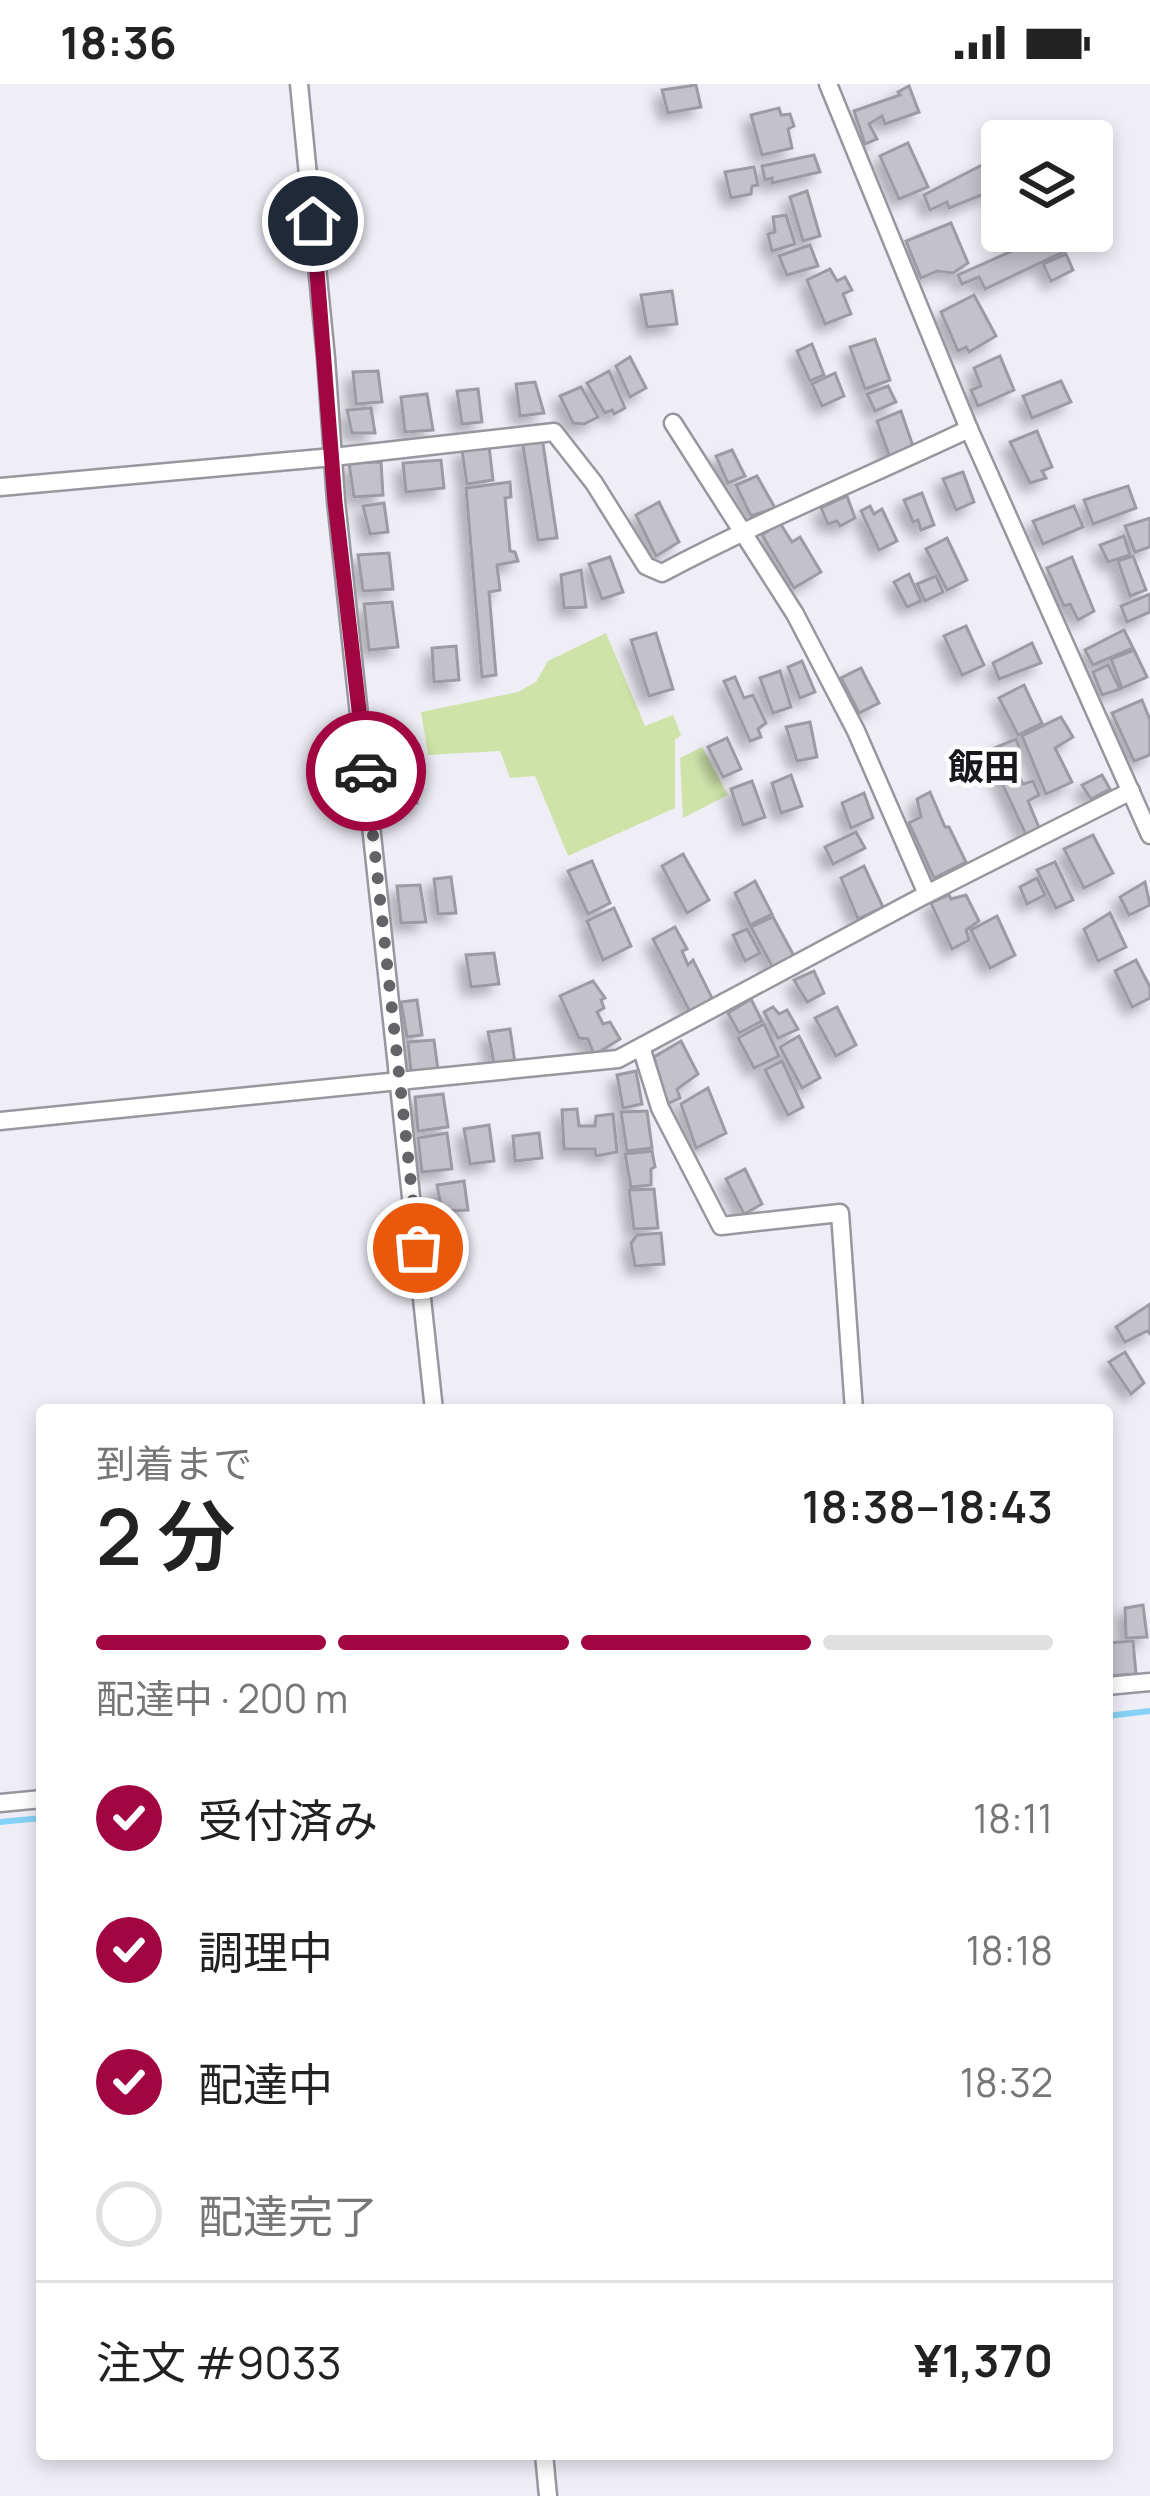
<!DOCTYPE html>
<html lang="ja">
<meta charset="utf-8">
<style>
:root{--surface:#fff;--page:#f6f6f6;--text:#222;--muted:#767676;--line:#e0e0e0;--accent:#a10542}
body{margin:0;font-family:Manrope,"Noto Sans JP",sans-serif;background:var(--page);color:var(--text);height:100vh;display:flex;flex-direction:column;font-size:45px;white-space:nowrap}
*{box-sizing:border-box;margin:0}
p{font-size:39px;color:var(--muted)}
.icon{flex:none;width:66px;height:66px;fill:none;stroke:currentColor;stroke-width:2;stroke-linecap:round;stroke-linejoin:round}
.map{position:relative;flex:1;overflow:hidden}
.panel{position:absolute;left:36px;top:1320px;width:1077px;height:1056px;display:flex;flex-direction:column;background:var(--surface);border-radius:12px;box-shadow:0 6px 18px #0003}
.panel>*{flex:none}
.controls{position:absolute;left:981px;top:36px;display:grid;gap:24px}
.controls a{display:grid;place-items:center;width:132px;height:132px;border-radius:12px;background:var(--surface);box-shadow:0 6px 18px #0003;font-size:60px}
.pin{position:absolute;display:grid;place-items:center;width:102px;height:102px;color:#fff;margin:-51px;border:6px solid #fff;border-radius:50%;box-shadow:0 3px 12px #0007}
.courier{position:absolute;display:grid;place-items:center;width:120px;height:120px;margin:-60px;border:9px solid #a10542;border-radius:50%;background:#fff;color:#222;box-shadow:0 3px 15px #0007}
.summary em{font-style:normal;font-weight:600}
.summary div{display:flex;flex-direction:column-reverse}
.summary{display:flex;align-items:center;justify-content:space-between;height:204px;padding:0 60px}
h1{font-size:78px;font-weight:600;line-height:90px}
.bar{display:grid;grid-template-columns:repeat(4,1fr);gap:18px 12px;align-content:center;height:144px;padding:0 60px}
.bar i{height:15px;border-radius:9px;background:var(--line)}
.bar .selected{background:var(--accent)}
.bar p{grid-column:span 4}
.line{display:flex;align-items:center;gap:30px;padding:0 60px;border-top:3px solid var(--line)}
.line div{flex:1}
ol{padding:0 60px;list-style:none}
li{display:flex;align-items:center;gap:36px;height:132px}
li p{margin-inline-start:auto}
li .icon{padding:12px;border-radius:50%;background:var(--accent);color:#fff;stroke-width:4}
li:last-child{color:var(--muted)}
li i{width:66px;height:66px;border:6px solid var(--line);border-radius:50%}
.status{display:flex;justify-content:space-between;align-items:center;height:84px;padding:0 60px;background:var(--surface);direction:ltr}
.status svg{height:33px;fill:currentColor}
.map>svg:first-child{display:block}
.green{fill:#cfe3a9}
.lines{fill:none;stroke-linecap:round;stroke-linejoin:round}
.stream{stroke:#86d2f7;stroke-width:6}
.building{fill:#c3c2ca;stroke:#9c9ba3;stroke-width:3;filter:url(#shadow)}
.minor-casing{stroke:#97979e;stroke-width:21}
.minor{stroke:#fff;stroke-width:16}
.done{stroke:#636368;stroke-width:12;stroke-dasharray:0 21.6}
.route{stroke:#a10542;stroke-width:15}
.labels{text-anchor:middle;stroke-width:9;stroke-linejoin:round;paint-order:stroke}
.quarter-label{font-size:36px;font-weight:bold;fill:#18181b;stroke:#fcfcfe}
</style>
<div class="status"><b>18:36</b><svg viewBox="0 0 49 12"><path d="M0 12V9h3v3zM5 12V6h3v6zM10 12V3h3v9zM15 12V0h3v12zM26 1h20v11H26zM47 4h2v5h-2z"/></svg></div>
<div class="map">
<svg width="1150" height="2412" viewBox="0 0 1150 2412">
<defs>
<filter id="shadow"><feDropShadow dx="-8" dy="8" stdDeviation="6" flood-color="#0004"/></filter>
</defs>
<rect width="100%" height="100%" fill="#efeef6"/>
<!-- green -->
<g class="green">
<polygon points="606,549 645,642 673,631 681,651 675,656 675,724 568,772 535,692 510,694 500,667 428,671 421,628 518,608 536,598 548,577"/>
<polygon points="702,663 728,711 683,734 680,674"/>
</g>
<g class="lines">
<!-- stream -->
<g class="stream">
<polyline points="1107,1632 1150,1627"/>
<polyline points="0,1738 42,1734"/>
</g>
</g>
<!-- building -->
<g class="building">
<polygon points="696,1 701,23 668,29 662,6"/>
<polygon points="909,2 919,28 885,40 882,32 869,40 877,55 865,60 854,27 900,11 898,8"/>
<polygon points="779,24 781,31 790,30 794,42 788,45 792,64 762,71 751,31"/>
<polygon points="908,59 928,103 899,115 880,72"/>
<polygon points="814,71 820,88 772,99 772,94 765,96 762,82"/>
<polygon points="982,81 994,106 949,124 947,118 930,126 924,111"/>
<polygon points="754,83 758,101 752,102 751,110 731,114 725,88"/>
<polygon points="807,107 820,152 803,157 790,113"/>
<polygon points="786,131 795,160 772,167 768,150 775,148 773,133"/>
<polygon points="951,139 968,179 953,189 937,187 921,194 906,157"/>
<polygon points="1055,148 1065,167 985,205 979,193 962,200 958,191"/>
<polygon points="810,161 818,182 787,191 779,172"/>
<polygon points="1066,170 1073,186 1051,197 1043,180"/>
<polygon points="830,185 837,197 845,193 852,206 843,210 851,230 825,240 807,196"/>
<polygon points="672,207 677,240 647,243 641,211"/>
<polygon points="974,211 996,252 969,268 966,263 958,267 941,228"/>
<polygon points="875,255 890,296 865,305 850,263"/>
<polygon points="812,260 824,291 810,297 797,267"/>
<polygon points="1000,272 1014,306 978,322 971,306 981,302 974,284"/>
<polygon points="630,273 646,304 630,313 616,282"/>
<polygon points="378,287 382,318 356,320 353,288"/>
<polygon points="609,287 625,324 614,330 612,326 605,329 587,299"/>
<polygon points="835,289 844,312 822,322 812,300"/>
<polygon points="1061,297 1071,318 1032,334 1023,312"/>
<polygon points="535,298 544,329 520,332 516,300"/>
<polygon points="888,302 896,318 875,327 867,310"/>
<polygon points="581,303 598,333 584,340 573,339 560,312"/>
<polygon points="478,305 482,338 462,340 457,307"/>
<polygon points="427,310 433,346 405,348 401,313"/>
<polygon points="371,324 375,349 352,349 347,326"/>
<polygon points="901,327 914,365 890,374 877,337"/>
<polygon points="1037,347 1052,383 1042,387 1046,394 1030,399 1010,358"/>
<polygon points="542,353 557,454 538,456 522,356"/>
<polygon points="489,362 493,396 467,400 462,366"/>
<polygon points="732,366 745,392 728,399 716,372"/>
<polygon points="441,376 444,404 406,408 403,379"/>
<polygon points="381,378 383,411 354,413 349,379"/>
<polygon points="963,388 974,418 956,426 943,395"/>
<polygon points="757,392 775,424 751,432 736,401"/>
<polygon points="510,398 511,413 505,414 510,467 515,468 518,477 497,481 500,506 489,508 496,591 482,593 466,404"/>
<polygon points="1128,402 1136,424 1093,440 1084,416"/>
<polygon points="922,409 934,441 921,446 918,436 913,438 904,416"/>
<polygon points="847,412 855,434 840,442 837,437 828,440 821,424"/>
<polygon points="659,418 679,458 656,472 636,431"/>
<polygon points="384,419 388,448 370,450 363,422"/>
<polygon points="870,422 874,430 882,425 897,457 879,466 861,427"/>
<polygon points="1074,422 1083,443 1043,460 1033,437"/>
<polygon points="1150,434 1150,463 1135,468 1125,442"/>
<polygon points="780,439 792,458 800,453 821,488 794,504 762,451"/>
<polygon points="1124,452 1130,471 1108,478 1100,461"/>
<polygon points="947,454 967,496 947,506 926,465"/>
<polygon points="389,469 393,505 363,507 358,471"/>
<polygon points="1133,472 1146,506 1130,512 1118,477"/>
<polygon points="610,473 623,508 602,515 589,480"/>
<polygon points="1072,473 1094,527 1078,536 1070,520 1064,522 1047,484"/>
<polygon points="581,486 586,523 564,524 561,491"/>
<polygon points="909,490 921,517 907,523 894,498"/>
<polygon points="936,492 943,508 925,517 917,500"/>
<polygon points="1150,510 1150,528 1127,538 1121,522"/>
<polygon points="392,518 398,563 369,566 364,520"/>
<polygon points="966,542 984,581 962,591 944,552"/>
<polygon points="1124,546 1133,564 1093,581 1085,566"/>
<polygon points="656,549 673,605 649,612 631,556"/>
<polygon points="1032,559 1041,579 999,595 993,579"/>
<polygon points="456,562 459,596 434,598 432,564"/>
<polygon points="1134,566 1147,593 1122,604 1111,575"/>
<polygon points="802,577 815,608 800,614 788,583"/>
<polygon points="1108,581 1120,605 1102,611 1093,588"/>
<polygon points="861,584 879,619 859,629 841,594"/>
<polygon points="780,587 791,623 773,629 760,594"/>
<polygon points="735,593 744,614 753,611 766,639 758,645 761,653 750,657 724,597"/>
<polygon points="1024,601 1042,639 1018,651 999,614"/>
<polygon points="1142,616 1150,636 1150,671 1134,677 1112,629"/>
<polygon points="1061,633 1073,653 1055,664 1072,698 1046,710 1022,652"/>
<polygon points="810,638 817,673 797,677 786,643"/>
<polygon points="406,649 409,681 377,684 374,651"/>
<polygon points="727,654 741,685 723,693 708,663"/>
<polygon points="1016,655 1019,663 1008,671 1023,700 1033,697 1039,711 1028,717 1040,746 1026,751 987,667"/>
<polygon points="415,686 417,719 390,721 387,688"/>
<polygon points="791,691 802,722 781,729 772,699"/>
<polygon points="1102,691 1110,705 1091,715 1082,701"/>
<polygon points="752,697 765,733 743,741 731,705"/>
<polygon points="930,708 945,743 949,743 966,778 934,794 909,739 921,733 917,715"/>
<polygon points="864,709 873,734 851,744 842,719"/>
<polygon points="856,748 865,764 833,780 825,763"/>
<polygon points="1093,751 1113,789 1084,804 1064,765"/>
<polygon points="683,770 709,816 687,829 662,782"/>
<polygon points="592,777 610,819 588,830 568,787"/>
<polygon points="1055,778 1073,816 1056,824 1037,786"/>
<polygon points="864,782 883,823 858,835 841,794"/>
<polygon points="451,793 456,829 438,830 434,795"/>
<polygon points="1037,794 1045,811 1027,820 1020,803"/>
<polygon points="755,797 772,830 750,841 735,809"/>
<polygon points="1145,798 1150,821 1129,831 1120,813"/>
<polygon points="420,801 426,838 401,839 397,802"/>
<polygon points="949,811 951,815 966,811 979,837 966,846 969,856 952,865 931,819"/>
<polygon points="614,824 631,862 603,876 587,837"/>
<polygon points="1110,829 1126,863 1098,877 1084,845"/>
<polygon points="997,832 1015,871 990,884 971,846"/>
<polygon points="773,833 794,872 773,884 751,843"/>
<polygon points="675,843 687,865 682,867 688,881 693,876 713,916 690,928 653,855"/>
<polygon points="747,845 760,869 745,877 733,851"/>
<polygon points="494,869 499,900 471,903 466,871"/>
<polygon points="1136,876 1150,903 1150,914 1132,923 1115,887"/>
<polygon points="814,887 824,909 807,918 794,896"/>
<polygon points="593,897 605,914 601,916 604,924 597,928 603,940 610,938 620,955 594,971 588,955 579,954 560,912"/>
<polygon points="751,915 762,937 739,949 728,929"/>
<polygon points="417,916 422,951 407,953 401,918"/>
<polygon points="773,923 779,930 787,926 798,945 778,954 764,928"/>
<polygon points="837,923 856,961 836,972 815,934"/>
<polygon points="764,940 779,972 754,984 738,954"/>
<polygon points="510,945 515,979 494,980 488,948"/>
<polygon points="799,952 820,994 802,1004 780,963"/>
<polygon points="434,956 438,986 411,988 408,958"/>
<polygon points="681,957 698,990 677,1005 680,1014 667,1020 654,973"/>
<polygon points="782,977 803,1023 788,1031 765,986"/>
<polygon points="636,987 642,1020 623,1024 617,991"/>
<polygon points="708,1004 726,1049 696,1064 681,1020"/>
<polygon points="443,1010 448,1043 418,1047 415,1013"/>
<polygon points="577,1025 579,1042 595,1042 596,1032 613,1030 617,1068 596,1072 595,1065 564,1065 562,1026"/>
<polygon points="647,1027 652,1064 627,1067 621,1028"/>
<polygon points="489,1041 494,1077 470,1080 464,1045"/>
<polygon points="447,1049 452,1085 422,1088 418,1054"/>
<polygon points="539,1049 542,1074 515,1077 513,1052"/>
<polygon points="652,1067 655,1083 651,1085 651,1101 631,1103 625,1070"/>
<polygon points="745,1085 762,1120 744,1130 726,1095"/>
<polygon points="464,1097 468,1126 442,1127 437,1101"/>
<polygon points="654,1105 658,1144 634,1145 629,1106"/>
<polygon points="661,1149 664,1180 635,1182 631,1159 637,1151"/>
<polygon points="1150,1220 1150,1250 1147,1247 1125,1258 1116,1243"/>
<polygon points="1125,1268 1144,1299 1131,1310 1109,1278"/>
<polygon points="1143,1521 1147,1553 1126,1554 1125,1524"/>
<polygon points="1133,1557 1136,1590 1107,1592 1107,1559"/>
</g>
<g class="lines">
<!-- minor casing -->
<g class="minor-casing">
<g id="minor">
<polyline points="299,0 326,274 336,417 434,1326"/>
<polyline points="828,0 969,345 1150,751"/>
<polyline points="673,339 795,530 856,647 927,810"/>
<path d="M0 403 333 373 554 348 594 399 646 482 662 489C762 436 867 393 969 345"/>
<polyline points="642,966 660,1024 721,1142 840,1129 854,1326"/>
<polyline points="0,1037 618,975 927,810 1131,707"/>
<polyline points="1107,1602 1150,1598"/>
<polyline points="0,1719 42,1715"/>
<polyline points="544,2370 548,2412"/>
</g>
</g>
<!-- minor -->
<use href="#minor" class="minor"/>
</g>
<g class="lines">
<!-- done -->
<polyline class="done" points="366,687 418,1164"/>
<!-- route -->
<polyline class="route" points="313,137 335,418 366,687"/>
</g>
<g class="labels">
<!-- quarter labels -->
<g class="quarter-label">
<text x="984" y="696">飯田</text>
</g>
</g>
</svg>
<div class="controls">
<a><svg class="icon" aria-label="layers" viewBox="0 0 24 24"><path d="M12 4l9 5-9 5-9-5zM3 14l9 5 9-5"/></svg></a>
</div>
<div class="pin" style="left:418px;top:1164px;background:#ea580c"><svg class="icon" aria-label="bag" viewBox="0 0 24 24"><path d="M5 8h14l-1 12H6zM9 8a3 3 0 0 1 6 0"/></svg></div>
<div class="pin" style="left:313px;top:137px;background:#1f2937"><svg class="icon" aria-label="home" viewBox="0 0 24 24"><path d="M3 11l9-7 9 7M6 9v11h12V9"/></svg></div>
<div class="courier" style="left:366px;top:687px"><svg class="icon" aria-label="car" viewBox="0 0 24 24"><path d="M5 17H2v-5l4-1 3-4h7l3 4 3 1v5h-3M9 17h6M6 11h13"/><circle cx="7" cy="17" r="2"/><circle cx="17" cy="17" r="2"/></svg></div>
<section class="panel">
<div class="summary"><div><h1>2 分</h1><p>到着まで</p></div><em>18:38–18:43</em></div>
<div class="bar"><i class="selected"></i><i class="selected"></i><i class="selected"></i><i></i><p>配達中 · 200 m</p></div>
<ol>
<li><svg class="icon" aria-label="check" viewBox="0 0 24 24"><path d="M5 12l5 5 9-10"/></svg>受付済み<p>18:11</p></li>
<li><svg class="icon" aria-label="check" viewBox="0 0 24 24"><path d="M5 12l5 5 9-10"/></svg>調理中<p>18:18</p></li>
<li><svg class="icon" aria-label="check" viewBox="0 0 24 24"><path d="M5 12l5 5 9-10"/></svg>配達中<p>18:32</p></li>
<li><i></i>配達完了</li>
</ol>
<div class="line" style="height:156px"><div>注文 #9033</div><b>¥1,370</b></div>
</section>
</div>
